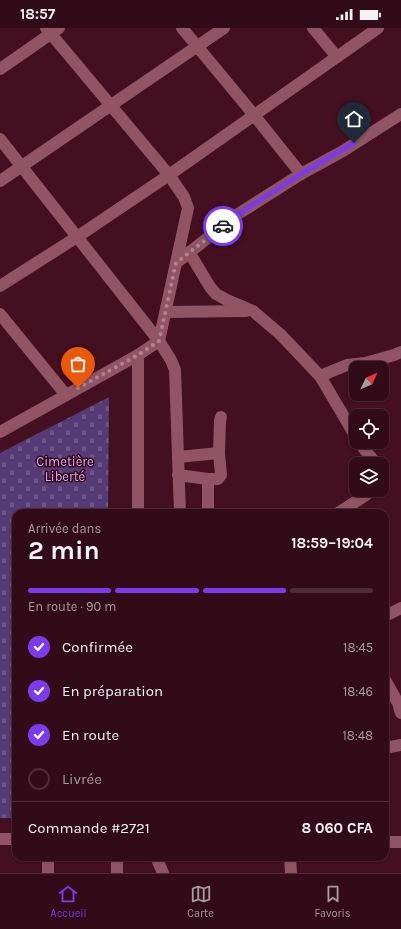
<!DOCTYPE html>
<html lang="fr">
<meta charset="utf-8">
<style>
:root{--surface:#320b19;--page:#3d1926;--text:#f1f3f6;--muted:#a89ba2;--line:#4d2b38;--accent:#7c3aed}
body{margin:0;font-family:Karla,sans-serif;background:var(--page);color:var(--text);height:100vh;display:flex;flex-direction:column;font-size:15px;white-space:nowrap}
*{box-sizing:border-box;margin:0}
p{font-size:13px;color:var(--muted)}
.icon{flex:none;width:22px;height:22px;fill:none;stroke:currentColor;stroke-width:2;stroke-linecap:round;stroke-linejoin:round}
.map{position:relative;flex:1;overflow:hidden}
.panel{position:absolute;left:12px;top:481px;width:377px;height:352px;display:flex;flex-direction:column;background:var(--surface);border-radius:12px;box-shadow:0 1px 3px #0004,0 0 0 1px var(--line)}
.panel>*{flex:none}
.needle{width:26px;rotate:46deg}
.buttons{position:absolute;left:349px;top:333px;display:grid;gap:8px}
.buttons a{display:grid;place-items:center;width:40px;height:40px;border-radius:8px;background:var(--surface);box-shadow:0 1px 3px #0004,0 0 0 1px var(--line);font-size:20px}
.pin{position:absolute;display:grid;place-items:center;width:34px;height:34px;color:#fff;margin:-41px -17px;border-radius:50% 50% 50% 0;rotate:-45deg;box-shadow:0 0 4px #0007}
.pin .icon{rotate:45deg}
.courier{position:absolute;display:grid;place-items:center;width:40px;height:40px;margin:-20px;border:3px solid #7c3aed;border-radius:50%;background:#fff;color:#222;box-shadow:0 1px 5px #0007}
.summary em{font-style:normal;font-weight:700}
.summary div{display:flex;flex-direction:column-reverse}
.summary{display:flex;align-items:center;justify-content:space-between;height:68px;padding:0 16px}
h1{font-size:26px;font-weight:700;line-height:30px}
.bar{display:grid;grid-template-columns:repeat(4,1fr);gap:6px 4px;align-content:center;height:48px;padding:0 16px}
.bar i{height:5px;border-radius:3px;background:var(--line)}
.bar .selected{background:var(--accent)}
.bar p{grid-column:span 4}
.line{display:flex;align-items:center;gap:10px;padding:0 16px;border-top:1px solid var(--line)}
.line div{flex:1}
ol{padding:0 16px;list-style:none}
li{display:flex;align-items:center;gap:12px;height:44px}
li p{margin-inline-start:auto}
li .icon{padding:4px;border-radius:50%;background:var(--accent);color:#fff;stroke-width:4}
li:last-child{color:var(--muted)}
li i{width:22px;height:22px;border:2px solid var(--line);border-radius:50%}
.status{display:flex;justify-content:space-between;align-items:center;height:28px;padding:0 20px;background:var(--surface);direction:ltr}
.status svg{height:11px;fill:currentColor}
.dock{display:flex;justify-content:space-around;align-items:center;height:56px;border-top:1px solid var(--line);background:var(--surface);font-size:11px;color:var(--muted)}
.dock a{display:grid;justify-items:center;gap:2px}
.dock .selected{color:var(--accent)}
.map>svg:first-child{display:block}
.cemetery{fill:url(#cemetery-stones)}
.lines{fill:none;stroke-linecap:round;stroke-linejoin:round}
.street{stroke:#905464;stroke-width:12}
.done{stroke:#af8691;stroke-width:4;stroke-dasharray:0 7.2}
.route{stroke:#7c3aed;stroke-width:5}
.labels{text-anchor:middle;stroke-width:3;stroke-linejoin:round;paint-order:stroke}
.park-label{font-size:13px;fill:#d0b2fa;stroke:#380418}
</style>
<div class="status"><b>18:57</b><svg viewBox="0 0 49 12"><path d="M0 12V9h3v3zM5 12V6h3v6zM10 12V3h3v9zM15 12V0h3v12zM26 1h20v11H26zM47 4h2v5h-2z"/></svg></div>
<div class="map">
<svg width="401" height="845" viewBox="0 0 401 845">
<defs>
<pattern id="cemetery-stones" width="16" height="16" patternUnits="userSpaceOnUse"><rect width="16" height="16" fill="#553b75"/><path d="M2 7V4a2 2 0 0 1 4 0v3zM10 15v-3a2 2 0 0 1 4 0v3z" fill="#6d5687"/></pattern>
</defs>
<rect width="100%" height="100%" fill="#430f21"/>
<!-- cemetery -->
<polygon class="cemetery" points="109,369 108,485 16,485 16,790 0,790 0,425"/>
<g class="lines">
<!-- street -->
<g class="street">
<polyline points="182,0 254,87 301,146"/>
<polyline points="313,0 337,29"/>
<polyline points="0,41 59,0"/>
<polyline points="0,111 159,313 171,332 175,342 180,485"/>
<polyline points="0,153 224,0"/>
<polyline points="189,224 210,259 216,266 227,272 253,283 280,306 320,348 356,409"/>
<polyline points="176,235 238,186 301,146 343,123 401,86"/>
<polyline points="0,258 77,209 169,147 378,0"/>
<polyline points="166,284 246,283"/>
<polyline points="0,286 66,367"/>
<polyline points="320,348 347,337 365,335 394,327 401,324"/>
<polyline points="0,404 138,327 159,313 188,180 184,169 169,147 46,0"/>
<polyline points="359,414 376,436"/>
<polyline points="178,429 219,425"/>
<polyline points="178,447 208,451 208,485"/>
<polyline points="208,451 218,451 221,447 219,425 220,393 221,389"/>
<polyline points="138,485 138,327"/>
<polyline points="338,485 366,467 371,462"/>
<polyline points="385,588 401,580"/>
<polyline points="385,652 398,675 401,685"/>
<polyline points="385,720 401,717"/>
<polyline points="0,811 16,811"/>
<polyline points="385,814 401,814"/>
<polyline points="48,829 48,845"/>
<polyline points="117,829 117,845"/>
<polyline points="156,829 163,845"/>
<polyline points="290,829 291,845"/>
</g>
</g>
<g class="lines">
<!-- done -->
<polyline class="done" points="78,360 138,327 159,313 176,235 223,198"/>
<!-- route -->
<polyline class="route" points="223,198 238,186 301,146 354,115"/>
</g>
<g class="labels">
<!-- park labels -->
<g class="park-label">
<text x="65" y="438">Cimetière<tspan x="65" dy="15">Liberté</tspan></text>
</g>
</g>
</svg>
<div class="buttons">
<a><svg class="needle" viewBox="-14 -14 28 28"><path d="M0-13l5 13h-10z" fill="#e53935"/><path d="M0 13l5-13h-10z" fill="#a89ba2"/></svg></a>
<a><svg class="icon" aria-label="locate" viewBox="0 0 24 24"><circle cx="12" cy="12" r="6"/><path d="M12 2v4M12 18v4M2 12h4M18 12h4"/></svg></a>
<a><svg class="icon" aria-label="layers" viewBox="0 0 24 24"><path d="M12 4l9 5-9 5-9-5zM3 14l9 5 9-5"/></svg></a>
</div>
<div class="pin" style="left:78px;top:360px;background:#ea580c"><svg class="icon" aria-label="bag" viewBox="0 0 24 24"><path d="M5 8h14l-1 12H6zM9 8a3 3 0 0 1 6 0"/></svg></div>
<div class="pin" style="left:354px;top:115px;background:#1f2937"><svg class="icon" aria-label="home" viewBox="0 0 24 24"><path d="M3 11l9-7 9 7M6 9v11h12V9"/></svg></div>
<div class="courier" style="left:223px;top:198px"><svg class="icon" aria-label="car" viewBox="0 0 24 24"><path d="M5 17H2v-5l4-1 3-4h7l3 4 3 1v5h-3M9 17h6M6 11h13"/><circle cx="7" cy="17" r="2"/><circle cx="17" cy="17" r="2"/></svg></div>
<section class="panel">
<div class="summary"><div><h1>2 min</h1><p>Arrivée dans</p></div><em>18:59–19:04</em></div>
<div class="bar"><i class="selected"></i><i class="selected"></i><i class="selected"></i><i></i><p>En route · 90 m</p></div>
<ol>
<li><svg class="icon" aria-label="check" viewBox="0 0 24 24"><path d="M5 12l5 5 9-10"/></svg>Confirmée<p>18:45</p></li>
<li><svg class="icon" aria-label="check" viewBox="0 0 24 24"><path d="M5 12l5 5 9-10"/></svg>En préparation<p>18:46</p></li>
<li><svg class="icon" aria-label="check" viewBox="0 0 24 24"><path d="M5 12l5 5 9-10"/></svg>En route<p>18:48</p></li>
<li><i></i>Livrée</li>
</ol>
<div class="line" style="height:52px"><div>Commande #2721</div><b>8 060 CFA</b></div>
</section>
</div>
<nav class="dock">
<a class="selected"><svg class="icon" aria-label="home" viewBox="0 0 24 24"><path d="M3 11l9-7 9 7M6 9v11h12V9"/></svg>Accueil</a>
<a><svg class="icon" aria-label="map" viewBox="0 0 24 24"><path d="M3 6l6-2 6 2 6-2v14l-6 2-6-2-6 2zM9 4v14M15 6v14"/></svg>Carte</a>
<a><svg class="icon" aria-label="saved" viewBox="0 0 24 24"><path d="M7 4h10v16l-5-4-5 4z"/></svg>Favoris</a>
</nav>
